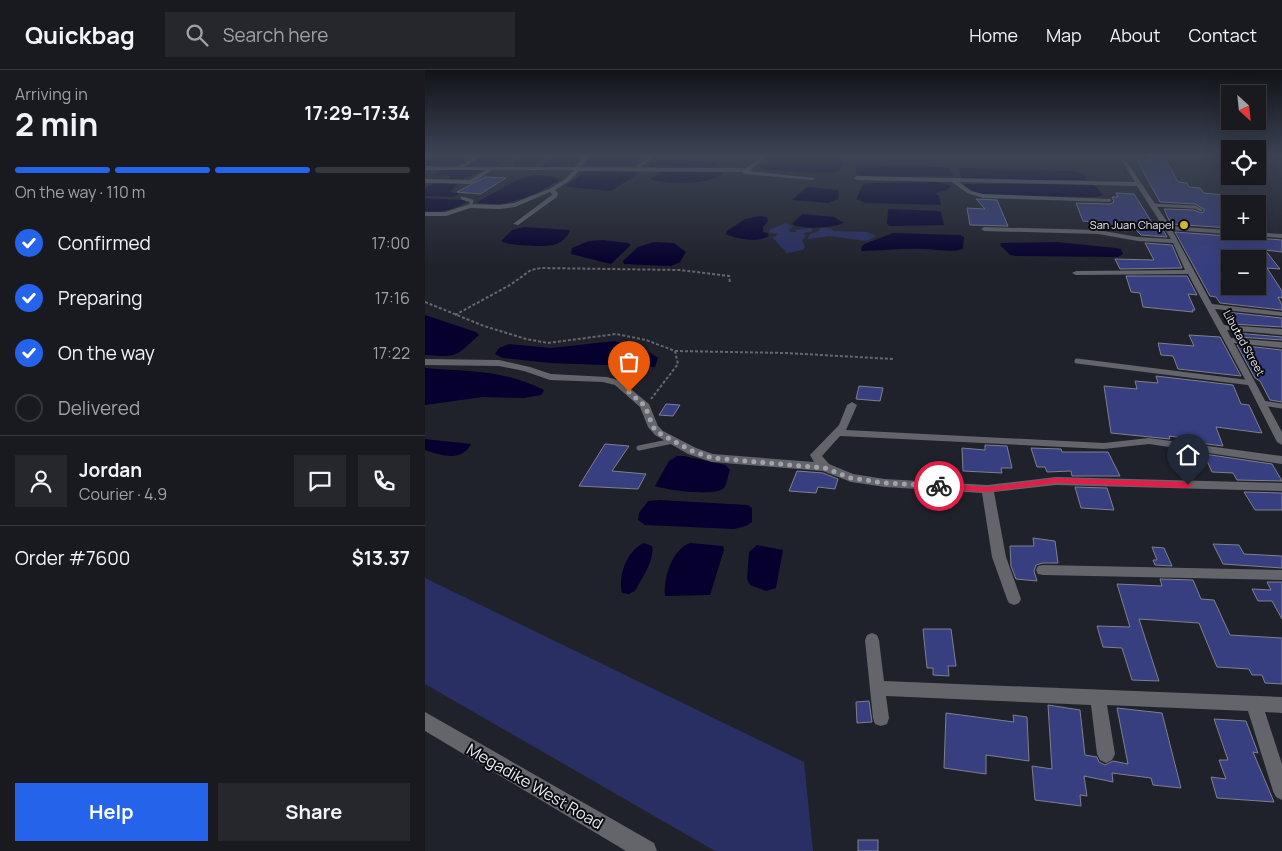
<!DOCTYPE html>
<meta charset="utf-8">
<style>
:root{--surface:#181a20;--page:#25272d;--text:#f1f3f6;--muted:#9fa1a5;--line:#36383e;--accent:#2563eb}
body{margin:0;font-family:Manrope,sans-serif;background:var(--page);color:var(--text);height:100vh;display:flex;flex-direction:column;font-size:19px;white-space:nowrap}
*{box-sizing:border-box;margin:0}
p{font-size:16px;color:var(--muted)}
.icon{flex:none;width:28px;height:28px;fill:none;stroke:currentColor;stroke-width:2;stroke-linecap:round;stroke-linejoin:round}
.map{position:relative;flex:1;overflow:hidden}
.sheet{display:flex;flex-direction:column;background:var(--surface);width:425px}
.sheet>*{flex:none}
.needle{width:32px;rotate:153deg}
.tools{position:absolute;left:796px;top:15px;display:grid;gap:10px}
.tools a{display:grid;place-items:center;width:45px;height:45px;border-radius:0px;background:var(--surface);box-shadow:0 5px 20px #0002,0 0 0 1px var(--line);font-size:25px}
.pin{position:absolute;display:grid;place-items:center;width:42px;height:42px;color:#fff;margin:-51px -21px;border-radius:50% 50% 50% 0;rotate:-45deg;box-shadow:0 0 5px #0007}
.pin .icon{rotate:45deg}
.courier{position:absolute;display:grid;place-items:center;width:50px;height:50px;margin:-25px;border:4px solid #e11d48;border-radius:50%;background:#fff;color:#222;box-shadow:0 1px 6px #0007}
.summary em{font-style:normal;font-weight:700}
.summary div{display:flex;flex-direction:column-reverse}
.summary{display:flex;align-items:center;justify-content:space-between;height:85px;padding:0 15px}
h1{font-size:32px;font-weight:700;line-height:38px}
.bar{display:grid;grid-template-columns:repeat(4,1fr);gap:8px 5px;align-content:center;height:60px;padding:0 15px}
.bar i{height:6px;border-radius:4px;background:var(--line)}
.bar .on{background:var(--accent)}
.bar p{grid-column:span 4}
.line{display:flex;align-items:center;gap:12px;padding:0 15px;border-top:1px solid var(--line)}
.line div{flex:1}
.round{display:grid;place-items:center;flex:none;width:52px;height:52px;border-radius:0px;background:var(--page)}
ol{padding:0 15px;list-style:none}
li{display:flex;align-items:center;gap:15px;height:55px}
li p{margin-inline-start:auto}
li .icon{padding:5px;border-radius:50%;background:var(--accent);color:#fff;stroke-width:4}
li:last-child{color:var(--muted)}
li i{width:28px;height:28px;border:2px solid var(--line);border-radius:50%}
.cta{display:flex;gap:10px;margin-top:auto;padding:10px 15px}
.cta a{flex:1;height:58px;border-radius:0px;background:var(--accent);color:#fff;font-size:20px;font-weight:700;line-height:58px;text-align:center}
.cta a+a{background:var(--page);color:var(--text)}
header{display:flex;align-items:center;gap:30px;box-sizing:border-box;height:70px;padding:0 25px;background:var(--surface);border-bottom:1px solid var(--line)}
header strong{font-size:24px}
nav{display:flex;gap:28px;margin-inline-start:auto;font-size:18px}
.search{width:350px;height:45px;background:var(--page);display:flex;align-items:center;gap:12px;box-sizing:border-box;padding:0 18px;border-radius:0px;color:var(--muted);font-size:19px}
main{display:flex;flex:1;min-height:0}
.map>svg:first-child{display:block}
.green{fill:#292f63}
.water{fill:#05002d}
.building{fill:#383f81;stroke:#7d808c;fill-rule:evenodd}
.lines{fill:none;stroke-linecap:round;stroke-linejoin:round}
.path-far1{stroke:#65676f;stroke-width:1;stroke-dasharray:2.5 1;stroke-linecap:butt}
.path{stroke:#65676f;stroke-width:2;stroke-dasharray:3 2;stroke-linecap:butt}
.service-far1{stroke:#63656a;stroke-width:3}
.service{stroke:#63656a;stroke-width:5}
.minor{fill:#63656a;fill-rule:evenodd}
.tertiary{fill:#63656a;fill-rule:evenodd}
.route{fill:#e11d48}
.done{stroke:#a1a3aa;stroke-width:5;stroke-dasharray:0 9}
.poi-dot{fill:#d4b635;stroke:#0b0b10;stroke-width:2}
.labels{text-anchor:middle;stroke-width:4;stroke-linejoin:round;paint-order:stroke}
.far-poi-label{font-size:11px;fill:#e7e9ef;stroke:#0b0b10;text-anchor:end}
.far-street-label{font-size:11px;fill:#e7e9ef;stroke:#0b0b10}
.near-street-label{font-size:16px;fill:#e7e9ef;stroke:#0b0b10}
</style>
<header>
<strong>Quickbag</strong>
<div class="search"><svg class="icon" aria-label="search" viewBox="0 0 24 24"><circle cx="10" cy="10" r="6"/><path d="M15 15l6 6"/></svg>Search here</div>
<nav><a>Home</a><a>Map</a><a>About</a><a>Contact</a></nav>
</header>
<main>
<section class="sheet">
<div class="summary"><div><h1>2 min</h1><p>Arriving in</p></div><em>17:29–17:34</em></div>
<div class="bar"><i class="on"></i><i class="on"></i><i class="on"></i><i></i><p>On the way · 110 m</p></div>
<ol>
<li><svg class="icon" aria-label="check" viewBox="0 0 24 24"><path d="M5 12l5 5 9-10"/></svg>Confirmed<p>17:00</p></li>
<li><svg class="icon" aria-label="check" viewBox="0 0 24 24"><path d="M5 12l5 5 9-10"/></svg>Preparing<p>17:16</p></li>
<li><svg class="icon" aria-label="check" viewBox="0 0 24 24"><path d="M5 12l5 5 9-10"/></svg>On the way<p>17:22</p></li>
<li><i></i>Delivered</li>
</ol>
<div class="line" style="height:90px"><a class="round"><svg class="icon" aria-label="person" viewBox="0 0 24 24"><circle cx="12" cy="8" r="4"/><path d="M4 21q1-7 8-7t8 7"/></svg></a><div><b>Jordan</b><p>Courier · 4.9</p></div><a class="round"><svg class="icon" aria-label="chat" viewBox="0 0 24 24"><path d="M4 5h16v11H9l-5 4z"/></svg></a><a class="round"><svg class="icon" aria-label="phone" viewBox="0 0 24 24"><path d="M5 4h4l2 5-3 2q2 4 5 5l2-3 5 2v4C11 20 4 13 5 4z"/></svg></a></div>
<div class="line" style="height:65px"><div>Order #7600</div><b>$13.37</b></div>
<div class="cta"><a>Help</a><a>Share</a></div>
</section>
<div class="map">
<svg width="857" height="781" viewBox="0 0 857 781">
<rect width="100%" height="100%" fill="#20222b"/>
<!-- green -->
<g class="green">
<polygon points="361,153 368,157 364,159 365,162 372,162 370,160 386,158 388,161 378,163 381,166 377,170 380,177 378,180 362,183 348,168 353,164 345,163 344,160"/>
<polygon points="395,158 406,158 408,161 442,162 451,166 442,171 404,166 383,169 385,164 394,161"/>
<polygon points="0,508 379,692 388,781 290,781 0,614"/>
</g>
<!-- water -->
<g class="water">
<path d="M0 86H45C34 99 16 97 0 97Z"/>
<polygon points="57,86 88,86 72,96 42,96"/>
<polygon points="99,86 124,86 108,96 91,97 88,93"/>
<polygon points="131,86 159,86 154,88 156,90 146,96 114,98"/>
<polygon points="168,86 217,86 210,95 206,96 160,96 159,95"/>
<path d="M348 86C361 86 412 86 419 93L414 101 401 103 341 100 334 98Z"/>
<polygon points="234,90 293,92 290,97 284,98 225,97 221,94 224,92"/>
<polygon points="437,95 519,97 525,98 528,106 442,107 431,104 431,96"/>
<polygon points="537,98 648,101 659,104 661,110 542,110 536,108 534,99"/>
<polygon points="17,100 53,100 58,101 38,109 24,109 24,106 6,105"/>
<polygon points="160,101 208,101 213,104 186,121 142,117 142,115"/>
<path d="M236 102H295L298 103C288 115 239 115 225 109Z"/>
<path d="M111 105 129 107 135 110C108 126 85 137 53 133L54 131 94 109Z"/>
<polygon points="11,112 33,113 25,122 35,124 27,127 0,126 0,118"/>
<polygon points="512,112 527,116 522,120 510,123 514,126 516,135 440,133 431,129 438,115 446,113"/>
<polygon points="540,114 666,114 670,116 678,125 671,127 562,126 553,124 540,116"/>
<polygon points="382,117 413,120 414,122 413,129 403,133 367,130"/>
<path d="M0 128 39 130 41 132C29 140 14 143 0 141Z"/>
<polygon points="465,139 513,141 516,142 519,155 465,156 462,154 463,140"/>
<path d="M377 144 409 147 419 153C407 158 378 160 367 154Z"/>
<path d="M335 146 342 147 343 151 338 157V162L343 163 344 166C333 173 312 169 301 164L302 161 320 149Z"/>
<path d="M99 157 145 160C143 167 135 174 128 175 118 177 83 176 76 171L87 160Z"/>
<path d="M468 163 535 165 539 167 538 179C526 183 511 179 498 179 479 178 458 181 437 181L436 178 439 174Z"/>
<polygon points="178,170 203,173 206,175 186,194 146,184 147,178 164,171"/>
<polygon points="229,172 249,173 261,182 255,192 246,196 199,194 198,191 213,177"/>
<polygon points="632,172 691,178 696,179 698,184 693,187 592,186 585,185 575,175 576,173"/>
<path d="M0 245 51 262 54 265C29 288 33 287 0 285Z"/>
<polygon points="190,271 224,282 233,288 230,297 125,293 78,288 70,284 74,278 84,274 126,278"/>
<path d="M0 298C46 302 75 299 119 320L116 325 99 328 58 327 0 335Z"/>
<path d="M0 369 46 374C36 393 15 385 0 380Z"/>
<path d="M252 386H259L301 395 305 400C303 405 302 414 299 418 290 427 241 420 230 416L244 391Z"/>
<polygon points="234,430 323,435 327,438 327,452 321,456 309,459 220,455 213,450 214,443 223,431"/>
<path d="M219 473 227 476C230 490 217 508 210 521L204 524 197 523C193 505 202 480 219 473Z"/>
<path d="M265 473 298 476 299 480 285 525 240 526C238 509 247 479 265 473Z"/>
<polygon points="332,475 358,480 351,518 341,521 325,515 322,509 324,482"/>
</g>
<!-- building -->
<g class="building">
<polygon points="724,87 740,88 753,112 762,113 764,117 775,118 779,123 800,125 802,130 805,130 805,158 746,154 739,139 769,140 776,143 779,142 779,139 770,134 735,132 712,90 726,90"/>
<polygon points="60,107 81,108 55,124 32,122"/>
<polygon points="691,123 709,124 728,154 733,151 742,167 716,165 711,160 670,158 667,152 658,151 651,133 685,134 689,132 687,127 693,127"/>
<polygon points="551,129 572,130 583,156 545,155 542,138 560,139"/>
<path d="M750 162 857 170V182L840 180 855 199 842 198 857 221V228L853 227 857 235V240L795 233 791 227 785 226ZM805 189H832V216H805Z"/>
<polygon points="720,173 747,175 757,198 695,199 690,189 729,190"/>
<polygon points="701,206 762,206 772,225 763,224 770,240 767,240 768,242 718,237 715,223 706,222"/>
<polygon points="801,242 857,248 857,257 807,254"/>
<polygon points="811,263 857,267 857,270 814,267"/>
<polygon points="764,265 795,267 816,306 753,299 748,286 736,285 733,273 769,276"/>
<polygon points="812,275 857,280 857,332 845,330 835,311 830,308"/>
<polygon points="731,306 808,315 816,334 824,335 837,363 791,357 798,376 774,373 773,370 744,366 745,369 686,363 679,316 712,319 710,311 733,313"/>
<polygon points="434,316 458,318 455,331 431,329"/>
<polygon points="241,334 255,335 248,346 234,345"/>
<polygon points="180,374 204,376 187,401 221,404 213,419 154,416"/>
<polygon points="560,375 582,376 587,398 576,398 577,403 538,401 537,378 560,380"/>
<polygon points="606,378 636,379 637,382 683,382 695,406 647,406 646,401 622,402 620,397 612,397"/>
<polygon points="779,384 847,394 857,411 812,410 808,403 787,402"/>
<polygon points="372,401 398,403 413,409 410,419 393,417 391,423 364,421"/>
<polygon points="650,417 682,418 689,440 656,438"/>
<polygon points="819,422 857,423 857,440 830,440"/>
<polygon points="608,468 630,471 633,493 618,493 611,495 609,501 612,511 591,509 586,496 585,476 609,476"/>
<polygon points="788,474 814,475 819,484 857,486 857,498 798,494"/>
<polygon points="727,477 739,478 747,496 730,495 728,490 732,490"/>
<polygon points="735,509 768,510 776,529 789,530 805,565 857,568 857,614 840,613 837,605 827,605 824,599 792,597 774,553 714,549 734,611 707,610 697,578 678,577 672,556 705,557 692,514 737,516"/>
<polygon points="842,512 857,512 857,549 847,531 833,531 827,519 846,520"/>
<polygon points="498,559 526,559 531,596 523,596 524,606 508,605 508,598 502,598"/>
<polygon points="444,631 447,652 432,653 431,632"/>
<polygon points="623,635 655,640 660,685 672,687 674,692 680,695 688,691 703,694 692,638 737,643 756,718 728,715 726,708 687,703 688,712 659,706 662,726 655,725 656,736 610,730 607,696 627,699"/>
<polygon points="521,643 589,652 588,645 602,647 604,691 561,685 561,704 519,698"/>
<polygon points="789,649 821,651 833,683 828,682 849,732 792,728 786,707 801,709 794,690 803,690"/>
<rect x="433" y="770" width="20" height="11"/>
</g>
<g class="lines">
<!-- path-far1 -->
<g class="path-far1">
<polyline points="122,89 128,86"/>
<polyline points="84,90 91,86"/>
</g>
<!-- path -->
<g class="path">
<polyline points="0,232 59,256 101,269 123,273 191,264 221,270 250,281 253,294 226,329"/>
<polyline points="30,245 85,215 106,200 116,198 255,200 304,206 305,213"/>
<polyline points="250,281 361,283 468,289"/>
</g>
<!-- service-far1 -->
<g class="service-far1">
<polyline points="215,98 214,96 229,86"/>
<polyline points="37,128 47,131 45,136"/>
<polyline points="727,135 770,137 776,140"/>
</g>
<!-- service -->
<g class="service">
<polyline points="652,291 827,313"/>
<polyline points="837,333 857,336"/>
<polyline points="214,378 248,371"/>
</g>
<!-- minor -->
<g class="minor">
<polygon points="51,86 56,86 40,97 150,97 160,86 165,86 155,97 321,98 337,86 342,86 324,101 390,108 387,110 319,104 317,102 154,101 143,112 130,120 133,123 132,127 93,155 88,154 127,125 127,124 125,122 90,137 74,139 45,138 21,146 0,146 0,142 20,142 45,134 74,135 89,133 124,119 139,110 149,100 67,100 46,114 0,113 0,109 45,110 61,100 0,100 0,96 33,97"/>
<polygon points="694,86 698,86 745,156 857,164 857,168 747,160 787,234 857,242 857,246 790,239 799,255 857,259 857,265 802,260 806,268 857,272 857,278 809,273 857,362 857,375 852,372 822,313 763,204 651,205 647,203 651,201 760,200 748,173 713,171 673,164 559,161 556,159 559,157 673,160 713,167 746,169 712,116 534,112 546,121 558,124 686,129 686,131 684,132 558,128 542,123 527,112 432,110 429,108 432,106 710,112"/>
<polygon points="0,289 74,290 105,297 126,304 182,307 196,311 224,334 233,356 238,361 271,378 288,384 389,392 385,385 414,355 422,335 427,332 432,335 421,360 679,373 724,368 857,386 857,394 724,374 679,379 415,366 397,386 404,394 428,404 460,409 562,415 631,407 857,413 857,421 631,415 569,422 581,487 596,529 594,533 589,535 584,533 582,529 567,487 557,423 460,417 426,412 398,401 287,392 263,384 230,365 223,357 215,337 190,315 178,312 125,310 99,301 74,296 0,295"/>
<polygon points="618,495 857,500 857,510 618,505 613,504 611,500 613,496"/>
<polygon points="447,563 452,565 454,570 459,611 857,627 857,643 840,642 857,694 857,730 851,727 848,721 823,641 682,635 690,684 687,690 681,693 675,690 672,684 666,635 461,626 464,648 462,654 456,656 450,654 448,648 440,570 442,565"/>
</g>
<!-- tertiary -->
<polygon class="tertiary" points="0,642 229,773 232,781 201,781 0,661"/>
</g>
<!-- sky -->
<linearGradient id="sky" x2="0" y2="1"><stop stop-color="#121318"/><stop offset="0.44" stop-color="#3c4455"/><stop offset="1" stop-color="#3c4455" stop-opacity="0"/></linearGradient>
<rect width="857" height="195" fill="url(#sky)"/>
<!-- route -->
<polygon class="route" points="631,408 763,412 768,415 763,418 631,413 562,422 514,419 509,416 514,413 562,417"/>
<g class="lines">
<!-- done -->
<polyline class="done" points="204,322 220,336 228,357 234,363 267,381 287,388 400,398 426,408 460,413 514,416"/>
</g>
<!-- markers -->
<circle class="poi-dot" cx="759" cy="155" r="5"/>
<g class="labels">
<!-- far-poi labels -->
<g class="far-poi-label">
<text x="749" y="159">San Juan Chapel</text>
</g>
<!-- far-street labels -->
<g class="far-street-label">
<text transform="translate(819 273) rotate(61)" y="4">Libutad Street</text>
</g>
<!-- near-street labels -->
<g class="near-street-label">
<text transform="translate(110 716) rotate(30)" y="6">Megadike West Road</text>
</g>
</g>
</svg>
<div class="tools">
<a><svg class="needle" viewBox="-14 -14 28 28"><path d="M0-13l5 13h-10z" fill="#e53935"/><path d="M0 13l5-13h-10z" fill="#9fa1a5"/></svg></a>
<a><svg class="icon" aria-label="locate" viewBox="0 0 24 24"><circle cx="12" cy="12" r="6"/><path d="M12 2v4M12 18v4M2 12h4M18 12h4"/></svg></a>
<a>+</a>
<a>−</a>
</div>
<div class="pin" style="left:204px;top:322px;background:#ea580c"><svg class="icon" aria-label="bag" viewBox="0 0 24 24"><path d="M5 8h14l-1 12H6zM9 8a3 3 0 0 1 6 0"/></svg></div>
<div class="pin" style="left:763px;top:415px;background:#1f2937"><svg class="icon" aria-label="home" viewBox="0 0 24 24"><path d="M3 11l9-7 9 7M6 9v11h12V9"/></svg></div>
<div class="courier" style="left:514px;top:416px"><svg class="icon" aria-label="bike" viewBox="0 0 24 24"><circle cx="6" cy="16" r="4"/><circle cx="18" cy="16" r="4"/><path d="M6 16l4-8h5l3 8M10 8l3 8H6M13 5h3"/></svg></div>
</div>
</main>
